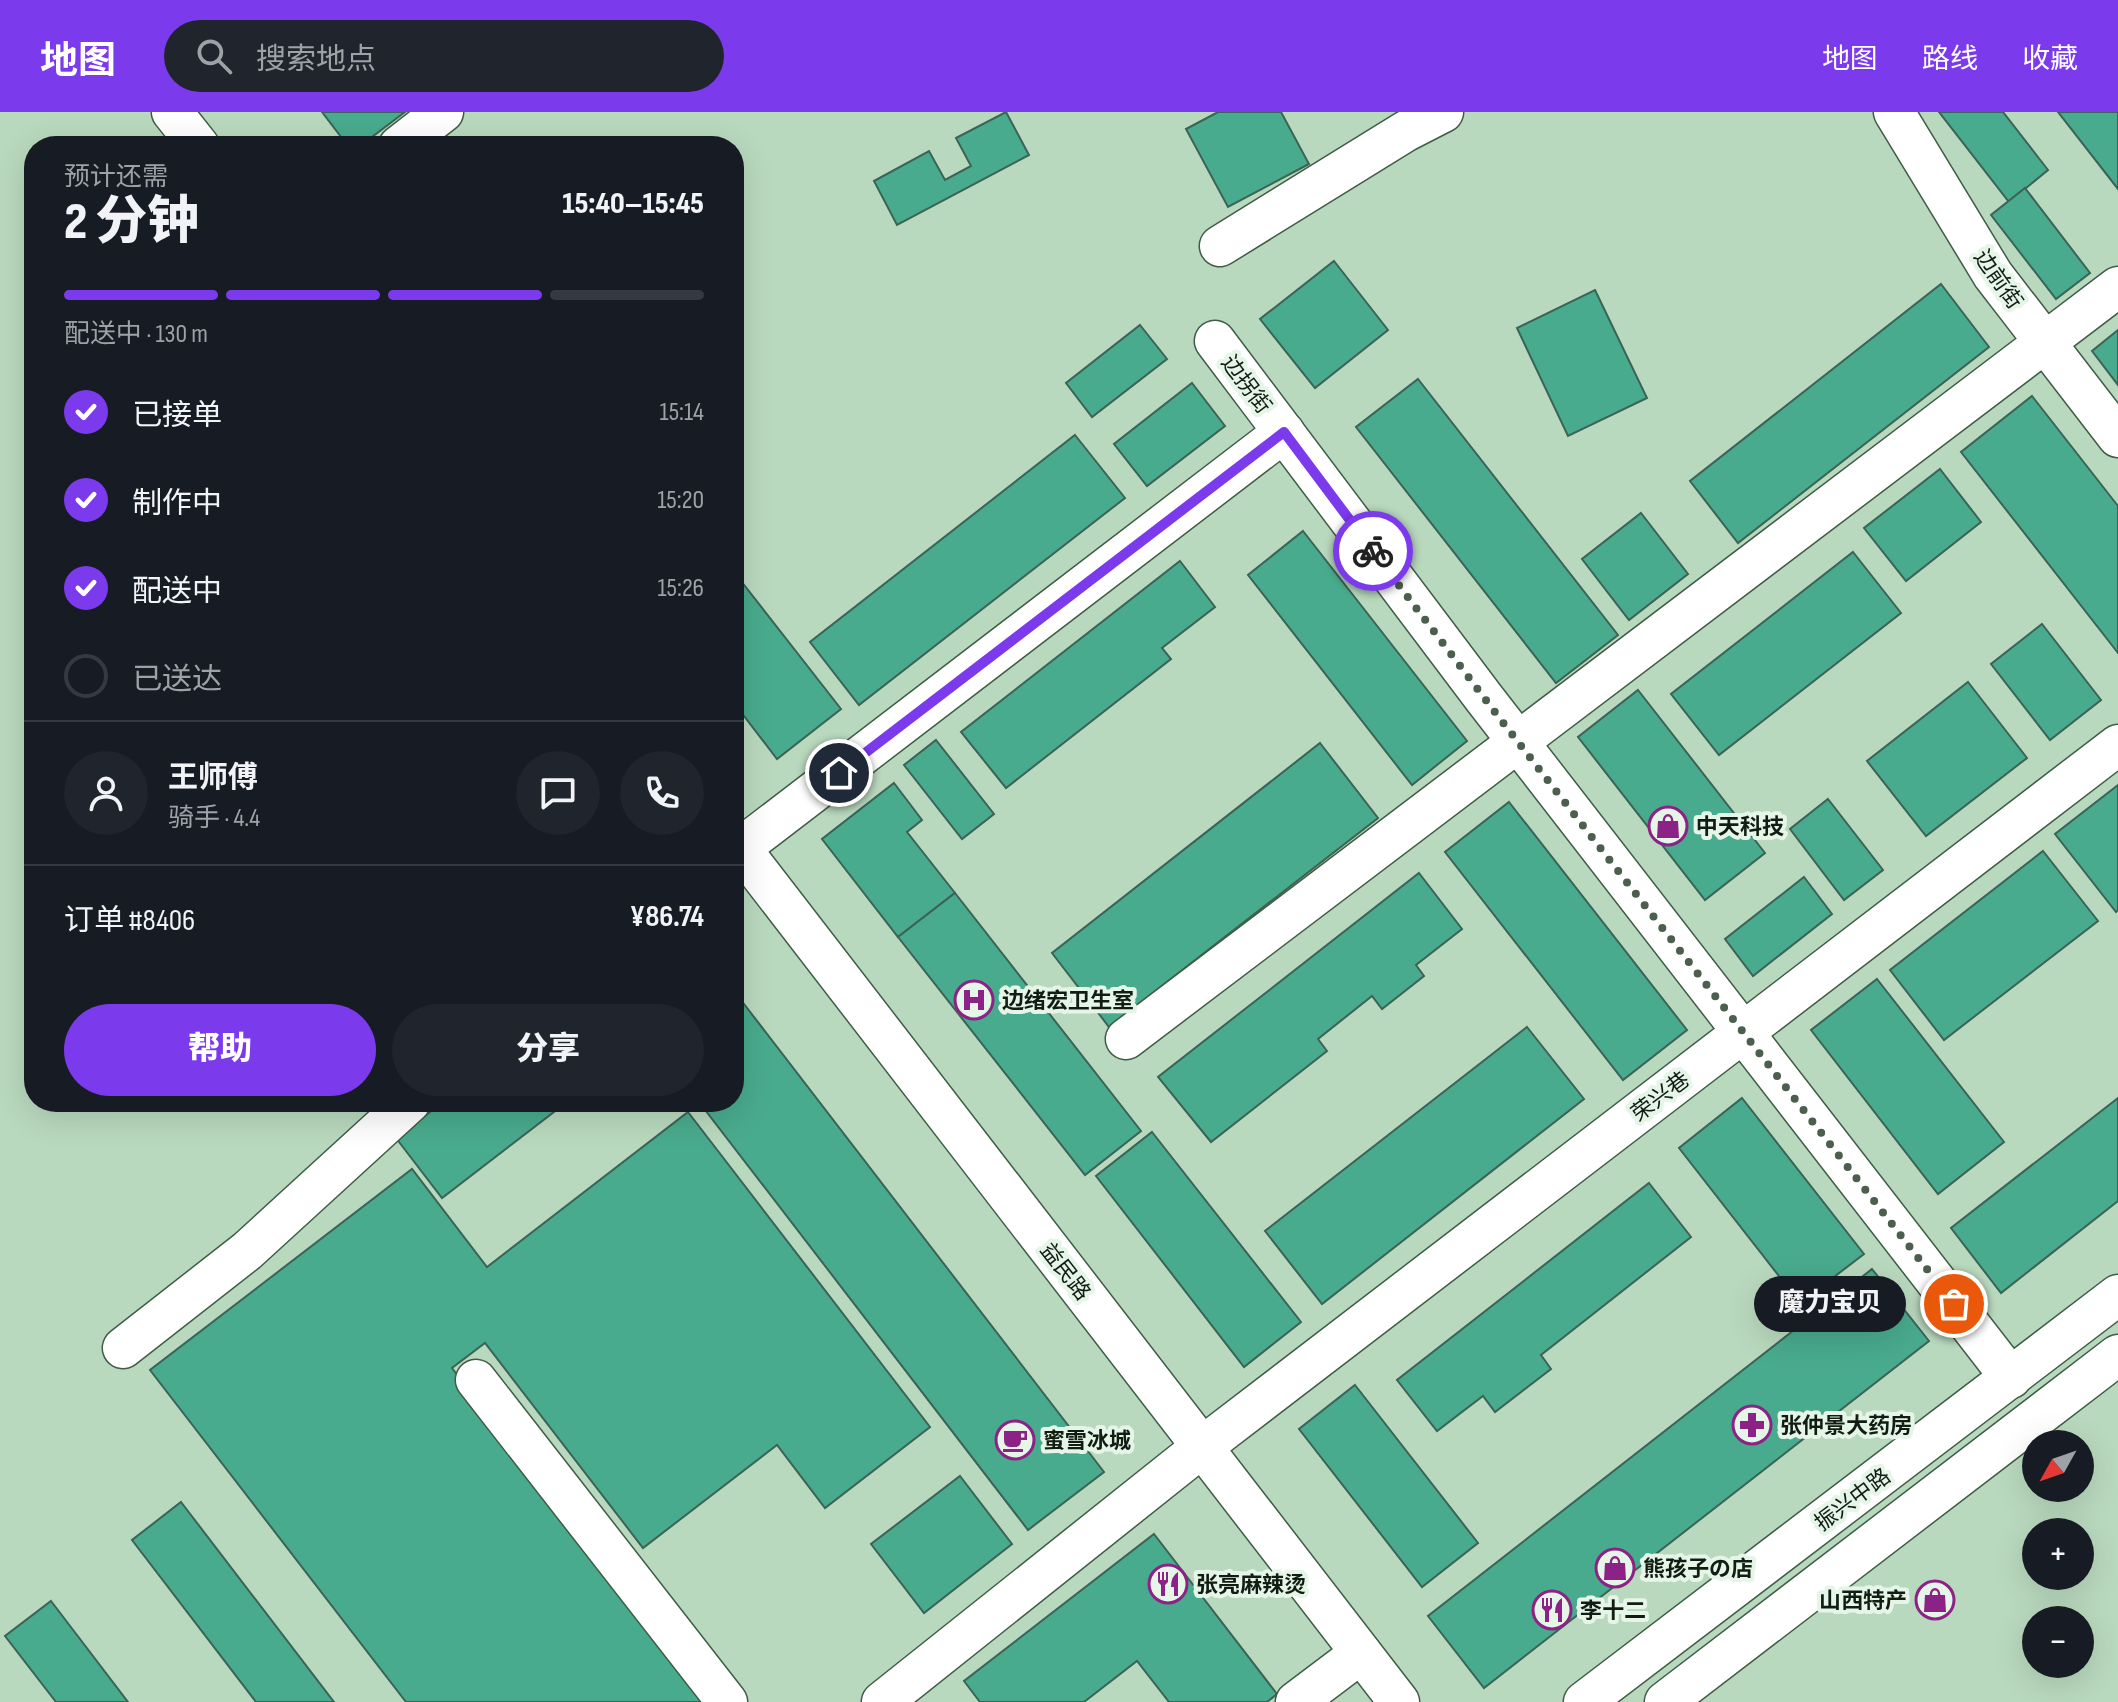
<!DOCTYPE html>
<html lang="zh">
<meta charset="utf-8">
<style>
:root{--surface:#171b24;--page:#20242c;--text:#f1f3f6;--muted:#9ea1a6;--line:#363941;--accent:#7c3aed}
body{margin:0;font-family:"Sofia Sans Condensed","Noto Sans SC","Noto Sans JP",sans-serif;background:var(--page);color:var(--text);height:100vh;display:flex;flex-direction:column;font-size:30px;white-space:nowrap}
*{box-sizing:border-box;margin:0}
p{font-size:26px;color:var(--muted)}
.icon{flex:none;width:44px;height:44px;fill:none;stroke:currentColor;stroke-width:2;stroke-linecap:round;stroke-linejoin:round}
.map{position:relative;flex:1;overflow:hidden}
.panel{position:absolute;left:24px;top:24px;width:720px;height:976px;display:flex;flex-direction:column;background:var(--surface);border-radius:32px;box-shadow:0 8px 32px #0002}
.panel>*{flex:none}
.needle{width:52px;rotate:230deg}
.fabs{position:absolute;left:2022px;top:1318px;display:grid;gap:16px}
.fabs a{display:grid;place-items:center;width:72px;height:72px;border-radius:50%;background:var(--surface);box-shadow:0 8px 32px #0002;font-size:40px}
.pin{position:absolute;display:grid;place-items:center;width:68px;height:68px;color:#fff;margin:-34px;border:4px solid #fff;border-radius:50%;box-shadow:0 2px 8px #0007}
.courier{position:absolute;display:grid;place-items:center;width:80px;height:80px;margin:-40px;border:6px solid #7c3aed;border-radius:50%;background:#fff;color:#222;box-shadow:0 2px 10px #0007}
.bubble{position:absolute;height:56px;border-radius:28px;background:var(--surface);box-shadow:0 8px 32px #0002;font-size:26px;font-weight:800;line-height:56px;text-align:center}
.head em{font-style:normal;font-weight:800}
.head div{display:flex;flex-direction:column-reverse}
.head{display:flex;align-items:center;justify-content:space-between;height:136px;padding:0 40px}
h1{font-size:52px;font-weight:800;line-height:60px}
.bar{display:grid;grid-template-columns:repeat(4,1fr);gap:12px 8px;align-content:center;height:96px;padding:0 40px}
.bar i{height:10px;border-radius:6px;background:var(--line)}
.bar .selected{background:var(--accent)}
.bar p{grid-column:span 4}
.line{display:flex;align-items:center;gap:20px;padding:0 40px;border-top:2px solid var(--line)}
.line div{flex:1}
.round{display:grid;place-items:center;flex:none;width:84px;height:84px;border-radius:42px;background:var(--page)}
ol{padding:0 40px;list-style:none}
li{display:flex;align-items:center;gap:24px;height:88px}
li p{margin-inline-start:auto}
li .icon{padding:8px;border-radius:50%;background:var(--accent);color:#fff;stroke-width:4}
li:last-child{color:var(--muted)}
li i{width:44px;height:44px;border:4px solid var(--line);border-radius:50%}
.cta{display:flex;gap:16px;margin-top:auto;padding:16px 40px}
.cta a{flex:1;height:92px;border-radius:48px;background:var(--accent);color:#fff;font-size:32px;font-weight:800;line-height:92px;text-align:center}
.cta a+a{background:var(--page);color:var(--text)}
header{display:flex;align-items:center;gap:48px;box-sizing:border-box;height:112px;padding:0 40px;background:var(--accent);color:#fff}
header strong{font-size:38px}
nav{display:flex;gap:44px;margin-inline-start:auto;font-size:28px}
.search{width:560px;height:72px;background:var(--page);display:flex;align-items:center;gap:20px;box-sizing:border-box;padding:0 28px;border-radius:44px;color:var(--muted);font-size:30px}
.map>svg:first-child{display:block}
.building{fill:#49ab8d;stroke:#3b6356;stroke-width:2}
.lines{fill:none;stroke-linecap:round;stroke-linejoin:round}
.minor-casing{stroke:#3f5c45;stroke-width:43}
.minor{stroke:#fff;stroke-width:40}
.done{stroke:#4c5f4f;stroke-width:8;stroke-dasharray:0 14.4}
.route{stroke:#7c3aed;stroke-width:10}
.labels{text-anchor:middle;stroke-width:8;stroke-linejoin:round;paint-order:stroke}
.street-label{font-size:22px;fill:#111d13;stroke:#e5f5e7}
.poi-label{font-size:22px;font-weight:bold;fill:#111d13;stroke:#e5f5e7;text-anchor:start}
</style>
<header>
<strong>地图</strong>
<div class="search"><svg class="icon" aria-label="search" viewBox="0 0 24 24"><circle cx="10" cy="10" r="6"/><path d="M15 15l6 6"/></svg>搜索地点</div>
<nav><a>地图</a><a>路线</a><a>收藏</a></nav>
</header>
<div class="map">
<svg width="2118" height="1590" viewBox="0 0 2118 1590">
<rect width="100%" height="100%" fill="#b9d9be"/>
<!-- building -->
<g class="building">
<polygon points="322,0 405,0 360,34 348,34"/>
<polygon points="1006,0 1029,43 897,113 874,69 929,39 945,68 971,54 956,26"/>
<polygon points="1218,0 1281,0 1309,52 1228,95 1186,17"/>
<polygon points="1939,0 2003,0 2048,58 2009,90"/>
<polygon points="2058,0 2118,0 2118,77"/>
<polygon points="2025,76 2090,161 2056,187 1991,103"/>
<polygon points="1334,149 1388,218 1315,276 1260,207"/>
<polygon points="1941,172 1989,235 1738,431 1690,369"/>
<polygon points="1595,178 1647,286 1568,324 1517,216"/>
<polygon points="1140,213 1167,247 1092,305 1066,271"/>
<polygon points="2118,218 2118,273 2092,239"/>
<polygon points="1418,267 1618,523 1556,571 1356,315"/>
<polygon points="1192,271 1225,314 1147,374 1114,332"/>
<polygon points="2032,284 2118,394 2118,541 1961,340"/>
<polygon points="1075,323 1125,386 859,593 810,530"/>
<polygon points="1940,357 1981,410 1906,469 1864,416"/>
<polygon points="1641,401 1688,462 1629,508 1582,447"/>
<polygon points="1303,419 1467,629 1412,673 1248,463"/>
<polygon points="1853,440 1901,501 1719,643 1671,582"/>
<polygon points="1180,449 1215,495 1162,536 1171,547 1006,676 961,620"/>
<polygon points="734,460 841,597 777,647 734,591"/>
<polygon points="2042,512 2101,588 2050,628 1991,552"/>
<polygon points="1968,570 2027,646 1926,724 1867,649"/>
<polygon points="1638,578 1765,741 1705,788 1578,625"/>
<polygon points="936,628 994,702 962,727 904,653"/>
<polygon points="1320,631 1378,706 1109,915 1052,841"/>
<polygon points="894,671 922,708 907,720 955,781 898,825 822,727"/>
<polygon points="2118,673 2118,798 2116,800 2055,722"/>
<polygon points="1828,687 1883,758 1844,788 1790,717"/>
<polygon points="1509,690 1687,918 1623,968 1445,740"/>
<polygon points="2043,739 2098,809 1944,928 1890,858"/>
<polygon points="1419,761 1462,817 1416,853 1424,864 1382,897 1372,884 1318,927 1327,939 1211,1030 1158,965"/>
<polygon points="1804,765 1832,802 1753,864 1725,827"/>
<polygon points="955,781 1141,1019 1085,1063 898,825"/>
<polygon points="1877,867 2004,1030 1938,1082 1811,918"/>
<polygon points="734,879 1104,1360 1028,1418 699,990 734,990"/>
<polygon points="1527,915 1584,987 1322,1192 1265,1119"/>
<polygon points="1742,986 1864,1142 1800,1191 1679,1036"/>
<polygon points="2118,986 2118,1089 2001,1181 1951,1116"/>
<polygon points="443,990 567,990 442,1086 396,1026"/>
<polygon points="688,1000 930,1315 825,1396 777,1333 643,1436 485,1231 452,1256 709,1590 406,1590 150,1258 412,1057 487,1155"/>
<polygon points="1152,1020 1301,1210 1244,1255 1096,1064"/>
<polygon points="1649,1071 1691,1125 1541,1243 1551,1257 1495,1300 1483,1284 1437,1319 1397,1268"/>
<polygon points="1872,1157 1929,1229 1484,1576 1428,1504"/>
<polygon points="1355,1273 1478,1431 1422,1475 1299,1317"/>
<polygon points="960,1364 1012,1432 924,1501 871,1432"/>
<polygon points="181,1390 334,1590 256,1590 132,1428"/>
<polygon points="1154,1422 1277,1582 1267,1590 1169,1590 1137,1549 1084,1590 980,1590 964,1569"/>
<polygon points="51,1489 128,1590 56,1590 5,1524"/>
</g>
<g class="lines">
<!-- minor casing -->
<g class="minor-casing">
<g id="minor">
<polyline points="172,0 199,34"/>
<polyline points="1894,0 1993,163 2118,325"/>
<polyline points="399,34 443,0"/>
<polyline points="1220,134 1406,19 1443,0"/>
<polyline points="1215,229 1484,586 2011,1266"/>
<polyline points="734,728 1399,1590"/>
<polyline points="734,741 1284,320"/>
<polyline points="1126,927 2118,175"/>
<polyline points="123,1236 247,1139 410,990"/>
<polyline points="476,1268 727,1590"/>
<polyline points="882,1590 1202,1335 2118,633"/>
<polyline points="1296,1590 1361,1541"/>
<polyline points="1584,1590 2118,1183"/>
<polyline points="1665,1590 2118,1243"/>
</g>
</g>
<!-- minor -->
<use href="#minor" class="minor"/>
</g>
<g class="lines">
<!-- done -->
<polyline class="done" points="1373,439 1501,608 1954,1192"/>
<!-- route -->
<polyline class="route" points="839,661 1284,320 1373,439"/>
</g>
<!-- icons -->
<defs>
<g id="shop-ring" transform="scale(2)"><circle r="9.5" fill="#e5f5e7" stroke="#8c2186" stroke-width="1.5"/><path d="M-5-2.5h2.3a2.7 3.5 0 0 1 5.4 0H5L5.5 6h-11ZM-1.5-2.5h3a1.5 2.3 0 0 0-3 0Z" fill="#8c2186"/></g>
<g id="hospital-ring" transform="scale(2)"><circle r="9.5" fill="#e5f5e7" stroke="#8c2186" stroke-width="1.5"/><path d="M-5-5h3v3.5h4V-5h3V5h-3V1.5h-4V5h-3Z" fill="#8c2186"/></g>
<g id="pharmacy-ring" transform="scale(2)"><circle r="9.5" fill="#e5f5e7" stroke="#8c2186" stroke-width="1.5"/><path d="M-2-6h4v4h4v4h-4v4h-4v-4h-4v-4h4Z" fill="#8c2186"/></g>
<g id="cafe-ring" transform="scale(2)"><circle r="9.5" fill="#e5f5e7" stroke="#8c2186" stroke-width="1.5"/><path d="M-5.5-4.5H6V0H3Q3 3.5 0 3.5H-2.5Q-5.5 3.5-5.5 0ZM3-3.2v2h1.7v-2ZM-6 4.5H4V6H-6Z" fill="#8c2186"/></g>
<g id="restaurant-ring" transform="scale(2)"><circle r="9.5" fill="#e5f5e7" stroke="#8c2186" stroke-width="1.5"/><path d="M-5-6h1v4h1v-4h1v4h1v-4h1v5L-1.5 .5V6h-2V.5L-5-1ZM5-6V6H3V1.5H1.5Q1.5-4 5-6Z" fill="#8c2186"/></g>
</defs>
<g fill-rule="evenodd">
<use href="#shop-ring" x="1668" y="714"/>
<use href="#hospital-ring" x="974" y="888"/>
<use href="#pharmacy-ring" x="1752" y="1313"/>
<use href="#cafe-ring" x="1015" y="1328"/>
<use href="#shop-ring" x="1615" y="1456"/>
<use href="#restaurant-ring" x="1168" y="1472"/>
<use href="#shop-ring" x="1935" y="1488"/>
<use href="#restaurant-ring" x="1552" y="1498"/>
</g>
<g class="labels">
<!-- street labels -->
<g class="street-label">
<text transform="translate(1999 167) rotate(55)" y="8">边前街</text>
<text transform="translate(1247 272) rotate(53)" y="8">边拐街</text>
<text transform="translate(1660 984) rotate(-37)" y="8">荣兴巷</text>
<text transform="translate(1066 1159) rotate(52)" y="8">益民路</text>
<text transform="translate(1852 1387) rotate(-37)" y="8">振兴中路</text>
</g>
<!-- poi labels -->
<g class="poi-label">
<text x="1696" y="722">中天科技</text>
<text x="1002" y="896">边绪宏卫生室</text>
<text x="1780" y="1321">张仲景大药房</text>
<text x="1043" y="1336">蜜雪冰城</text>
<text x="1643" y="1464">熊孩子の店</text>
<text x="1196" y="1480">张亮麻辣烫</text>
<text x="1907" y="1496" text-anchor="end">山西特产</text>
<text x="1580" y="1506">李十二</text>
</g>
</g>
</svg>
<div class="fabs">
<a><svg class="needle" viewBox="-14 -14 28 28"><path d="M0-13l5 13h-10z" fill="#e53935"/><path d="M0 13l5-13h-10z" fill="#9ea1a6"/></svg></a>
<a>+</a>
<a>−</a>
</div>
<div class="pin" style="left:1954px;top:1192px;background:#ea580c"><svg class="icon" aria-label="bag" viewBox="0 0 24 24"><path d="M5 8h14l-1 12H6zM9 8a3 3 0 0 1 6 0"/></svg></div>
<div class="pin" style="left:839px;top:661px;background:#1f2937"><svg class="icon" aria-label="home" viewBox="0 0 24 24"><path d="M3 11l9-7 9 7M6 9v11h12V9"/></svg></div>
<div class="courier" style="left:1373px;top:439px"><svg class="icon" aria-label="bike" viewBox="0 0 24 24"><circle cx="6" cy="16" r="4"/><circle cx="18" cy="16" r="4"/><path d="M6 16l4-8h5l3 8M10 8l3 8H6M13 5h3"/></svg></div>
<div class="bubble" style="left:1754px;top:1164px;width:152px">魔力宝贝</div>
<section class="panel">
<div class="head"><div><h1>2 分钟</h1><p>预计还需</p></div><em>15:40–15:45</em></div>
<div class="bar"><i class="selected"></i><i class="selected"></i><i class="selected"></i><i></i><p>配送中 · 130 m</p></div>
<ol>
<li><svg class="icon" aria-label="check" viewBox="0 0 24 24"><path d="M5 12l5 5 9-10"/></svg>已接单<p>15:14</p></li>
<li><svg class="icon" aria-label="check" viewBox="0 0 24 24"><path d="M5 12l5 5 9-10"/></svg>制作中<p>15:20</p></li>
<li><svg class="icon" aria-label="check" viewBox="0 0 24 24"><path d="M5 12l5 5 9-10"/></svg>配送中<p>15:26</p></li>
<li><i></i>已送达</li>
</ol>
<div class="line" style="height:144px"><a class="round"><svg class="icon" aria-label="person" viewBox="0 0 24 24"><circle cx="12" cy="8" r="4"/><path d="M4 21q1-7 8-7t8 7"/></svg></a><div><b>王师傅</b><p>骑手 · 4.4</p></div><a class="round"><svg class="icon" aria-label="chat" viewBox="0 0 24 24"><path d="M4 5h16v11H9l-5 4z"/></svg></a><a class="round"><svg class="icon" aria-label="phone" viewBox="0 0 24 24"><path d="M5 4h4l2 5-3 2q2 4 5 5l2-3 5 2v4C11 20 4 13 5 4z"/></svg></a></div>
<div class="line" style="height:104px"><div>订单 #8406</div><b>¥86.74</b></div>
<div class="cta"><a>帮助</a><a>分享</a></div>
</section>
</div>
